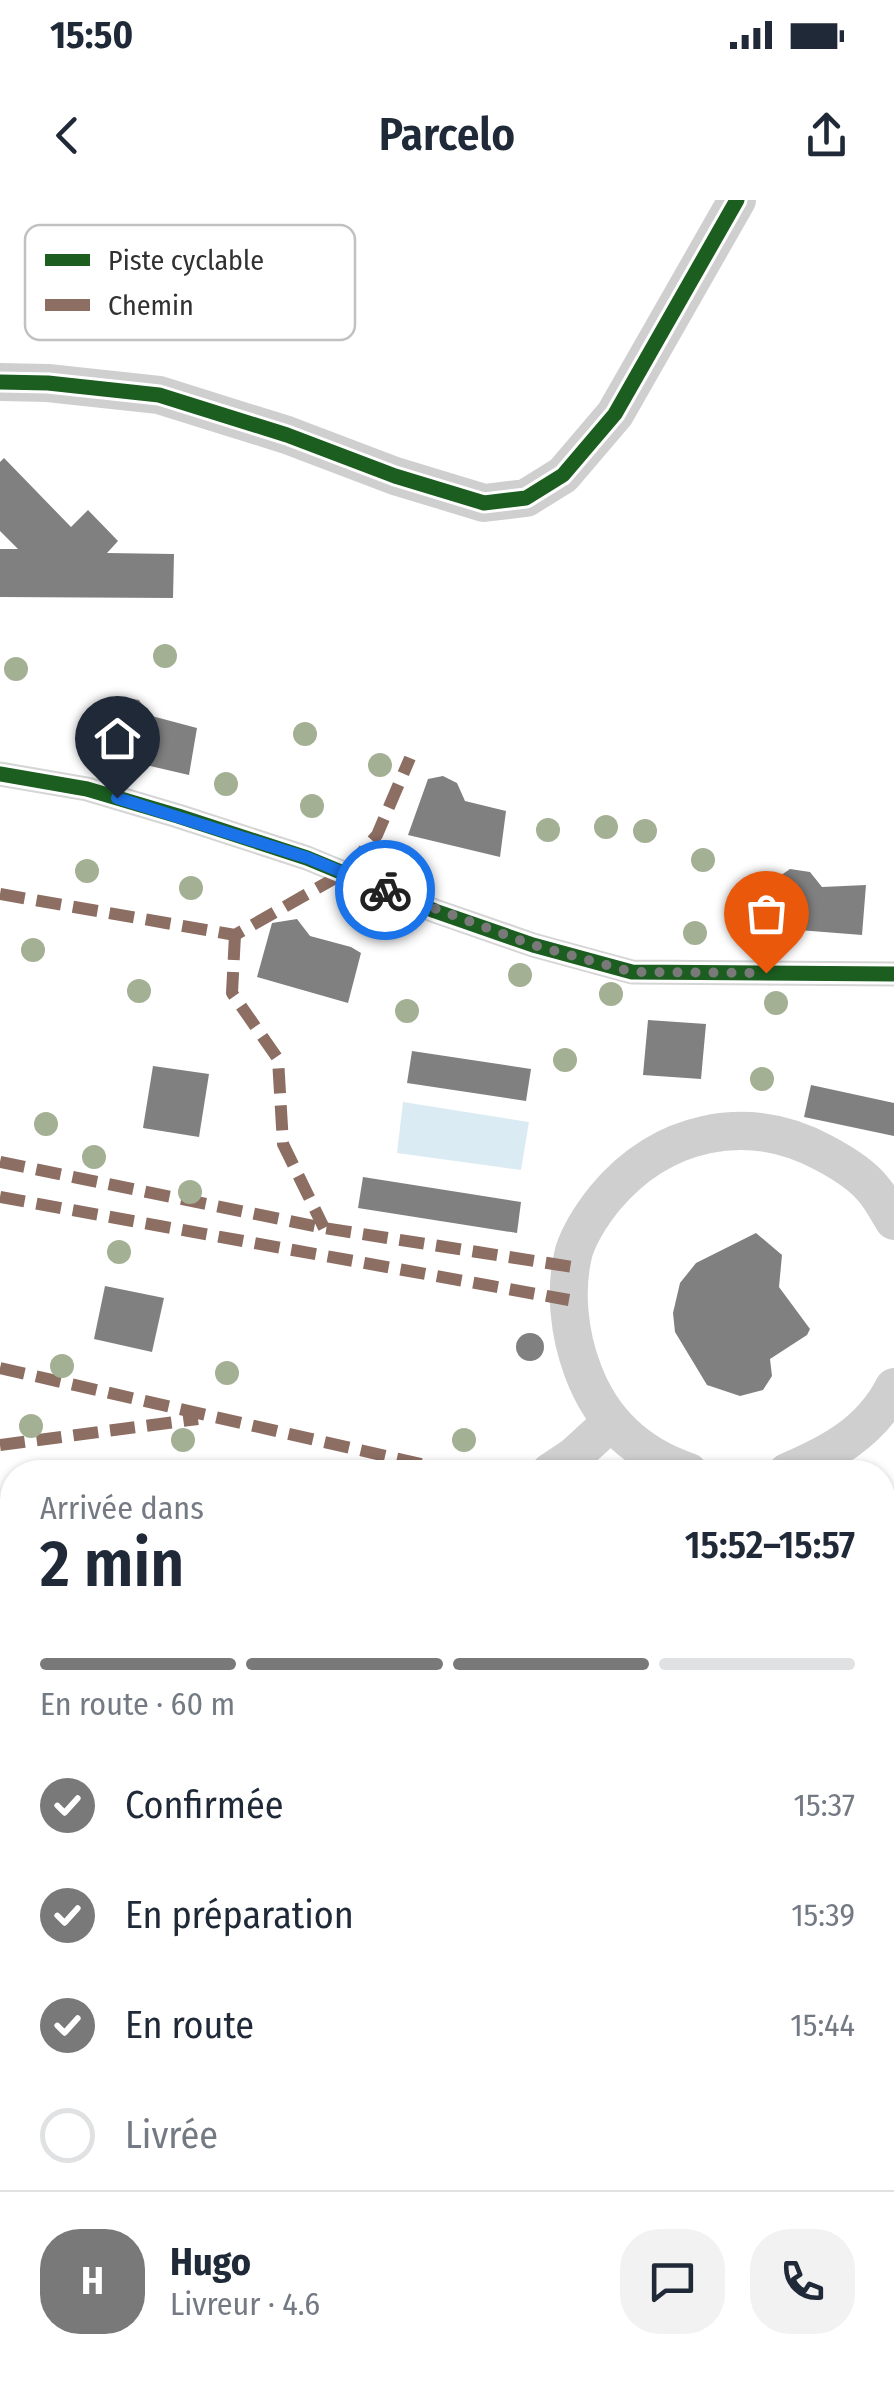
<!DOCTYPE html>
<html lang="fr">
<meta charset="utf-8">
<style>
:root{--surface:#fff;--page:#f2f2f3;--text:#1f2937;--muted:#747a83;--line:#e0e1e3;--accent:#797979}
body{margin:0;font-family:"Fira Sans Condensed",sans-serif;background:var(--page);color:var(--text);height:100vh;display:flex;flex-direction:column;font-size:38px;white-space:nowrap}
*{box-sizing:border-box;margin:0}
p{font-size:32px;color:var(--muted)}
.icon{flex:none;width:55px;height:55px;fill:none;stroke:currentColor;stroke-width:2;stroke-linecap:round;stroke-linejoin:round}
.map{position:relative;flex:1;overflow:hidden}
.panel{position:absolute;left:0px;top:1260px;width:895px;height:932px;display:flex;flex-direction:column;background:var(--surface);border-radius:40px 40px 0 0;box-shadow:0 2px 8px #0004}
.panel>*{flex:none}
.pin{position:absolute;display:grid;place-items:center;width:85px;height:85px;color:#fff;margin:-102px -42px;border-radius:50% 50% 50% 0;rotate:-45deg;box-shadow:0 0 10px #0007}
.pin .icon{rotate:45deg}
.courier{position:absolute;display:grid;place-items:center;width:100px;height:100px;margin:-50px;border:8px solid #1a73e8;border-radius:50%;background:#fff;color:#222;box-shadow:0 2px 12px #0007}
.head em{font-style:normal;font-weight:600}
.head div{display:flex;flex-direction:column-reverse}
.head{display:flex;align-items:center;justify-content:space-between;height:170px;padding:0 40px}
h1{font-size:65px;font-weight:600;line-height:75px}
.bar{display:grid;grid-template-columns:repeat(4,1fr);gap:15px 10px;align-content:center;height:120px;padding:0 40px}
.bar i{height:12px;border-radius:8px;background:var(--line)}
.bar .on{background:var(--accent)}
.bar p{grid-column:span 4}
.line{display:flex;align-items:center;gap:25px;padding:0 40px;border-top:2px solid var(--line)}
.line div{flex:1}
.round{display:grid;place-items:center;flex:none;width:105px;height:105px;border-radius:40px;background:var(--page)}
ol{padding:0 40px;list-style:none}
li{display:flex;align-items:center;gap:30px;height:110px}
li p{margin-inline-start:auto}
li .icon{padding:10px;border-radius:50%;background:var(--accent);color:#fff;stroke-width:4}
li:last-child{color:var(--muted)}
li i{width:55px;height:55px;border:5px solid var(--line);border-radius:50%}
.status{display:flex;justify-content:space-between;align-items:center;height:70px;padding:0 50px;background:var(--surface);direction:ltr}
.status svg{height:28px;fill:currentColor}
header{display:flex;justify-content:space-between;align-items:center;height:130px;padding:0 40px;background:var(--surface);font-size:45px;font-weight:600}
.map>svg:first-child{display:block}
.green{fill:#f2f6ed}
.water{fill:#daebf4}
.building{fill:#808080}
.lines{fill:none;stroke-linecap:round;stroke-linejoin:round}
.street{stroke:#d5d5d5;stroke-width:25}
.secondary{stroke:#cfcfcf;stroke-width:38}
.quiet{stroke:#8d6e63;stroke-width:12;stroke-dasharray:25 12;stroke-linecap:butt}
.cycleway-casing{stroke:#fff;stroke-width:21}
.cycleway{stroke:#1b5e20;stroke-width:15}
.tree{fill:#a3b093}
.done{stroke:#797979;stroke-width:10;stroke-dasharray:0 18}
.route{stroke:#1a73e8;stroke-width:12}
.key{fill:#fff;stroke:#c1c1c1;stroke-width:2.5}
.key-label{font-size:28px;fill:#313131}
</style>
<div class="status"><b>15:50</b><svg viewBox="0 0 49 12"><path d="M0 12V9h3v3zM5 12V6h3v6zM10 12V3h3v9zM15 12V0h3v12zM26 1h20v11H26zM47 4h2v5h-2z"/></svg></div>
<header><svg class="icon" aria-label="back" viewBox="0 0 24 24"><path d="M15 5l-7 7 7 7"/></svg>Parcelo<svg class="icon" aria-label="share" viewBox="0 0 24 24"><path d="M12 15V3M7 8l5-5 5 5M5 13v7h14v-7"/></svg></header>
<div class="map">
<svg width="894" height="2191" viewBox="0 0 894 2191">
<rect width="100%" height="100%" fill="#fff"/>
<!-- green -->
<g class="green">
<polygon points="12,1573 12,1776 0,1755 0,1574"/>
<polygon points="0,1835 7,1843 12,1842 12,1971 0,1967"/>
</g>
<!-- water -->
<polygon class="water" points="403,902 529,922 521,970 397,953"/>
<!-- building -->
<g class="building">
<polygon points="4,258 71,327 88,310 118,341 107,353 174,354 173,398 0,397 0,349 18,349 0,331 0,262"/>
<polygon points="121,497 139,500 148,515 197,528 189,575 94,553 102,509"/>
<polygon points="443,576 457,583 465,601 506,611 500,657 408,635 428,579"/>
<polygon points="790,669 810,672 822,687 866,685 862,735 773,728 777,678"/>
<polygon points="297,719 310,736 351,747 361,753 348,803 257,777 272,723"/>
<polygon points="648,820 706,824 701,879 643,875"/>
<polygon points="412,851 531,869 526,901 407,883"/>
<polygon points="153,866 209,874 199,937 143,928"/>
<polygon points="811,885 894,903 894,936 804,917"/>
<polygon points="363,977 521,1002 517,1033 358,1008"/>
<polygon points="756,1033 782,1055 779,1087 810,1129 807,1135 770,1159 772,1176 763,1190 740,1196 707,1185 675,1132 673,1113 680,1083 696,1063"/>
<polygon points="105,1086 164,1098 152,1152 94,1139"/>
<circle cx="530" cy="1147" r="14"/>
<polygon points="0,2090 12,2098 12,2112 0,2130"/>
</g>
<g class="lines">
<!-- street -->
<g class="street">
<polyline points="0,574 87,589 178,616 307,658 435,711 533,745 632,772 894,774"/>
<polyline points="61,2191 65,2180"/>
<polyline points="85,2191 111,2180"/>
</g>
<!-- secondary -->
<g class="secondary">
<polyline points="0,182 48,183 159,195 287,235 395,276 484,303 526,298 563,275 615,214 737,0"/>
<polyline points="550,1272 574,1256 610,1223"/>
<path d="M689 1272C638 1255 602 1222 583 1171 569 1134 564 1090 574 1051 580 1033 593 1013 605 998 661 931 746 911 824 953 841 962 861 974 873 989 881 998 887 1010 894 1021"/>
<path d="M787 1272C832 1253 871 1232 894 1187"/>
<polyline points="0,1459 12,1453"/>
</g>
<!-- quiet -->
<g class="quiet">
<polyline points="0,694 235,735 344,673 377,635 410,558"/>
<polyline points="235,735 232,793 278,859 283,944 324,1028"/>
<polyline points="0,962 324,1028 573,1067"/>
<polyline points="0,997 569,1100"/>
<polyline points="0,1168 456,1272"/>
<polyline points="0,1245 198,1219"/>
</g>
<!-- cycleway casing -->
<g class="cycleway-casing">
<g id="cycleway">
<polyline points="0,182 48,183 159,195 287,235 395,276 484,303 526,298 563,275 615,214 737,0"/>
<polyline points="0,574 87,589 178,616 307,658 435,711 533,745 632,772 894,774"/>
</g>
</g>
<!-- cycleway -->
<use href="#cycleway" class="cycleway"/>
</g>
<!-- trees -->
<g class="tree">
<circle cx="165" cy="456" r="12"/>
<circle cx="16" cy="469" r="12"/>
<circle cx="305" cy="534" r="12"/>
<circle cx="380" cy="565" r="12"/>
<circle cx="226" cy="584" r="12"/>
<circle cx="312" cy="606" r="12"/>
<circle cx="606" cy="627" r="12"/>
<circle cx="548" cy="630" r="12"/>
<circle cx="645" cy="631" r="12"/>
<circle cx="703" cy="660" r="12"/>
<circle cx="87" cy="671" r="12"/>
<circle cx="191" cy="688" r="12"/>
<circle cx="394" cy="720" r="12"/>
<circle cx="695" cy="733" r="12"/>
<circle cx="33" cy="750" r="12"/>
<circle cx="520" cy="775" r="12"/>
<circle cx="139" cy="791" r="12"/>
<circle cx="611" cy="794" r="12"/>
<circle cx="776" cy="803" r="12"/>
<circle cx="407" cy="811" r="12"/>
<circle cx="565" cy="860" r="12"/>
<circle cx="762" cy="879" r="12"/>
<circle cx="46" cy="924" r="12"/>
<circle cx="94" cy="957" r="12"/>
<circle cx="190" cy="992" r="12"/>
<circle cx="119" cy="1052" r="12"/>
<circle cx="62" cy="1166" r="12"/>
<circle cx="227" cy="1173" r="12"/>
<circle cx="31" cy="1226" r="12"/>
<circle cx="183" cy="1240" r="12"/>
<circle cx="464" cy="1240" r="12"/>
</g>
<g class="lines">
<!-- done -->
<polyline class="done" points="385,690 533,745 632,772 766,773"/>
<!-- route -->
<polyline class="route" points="117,598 308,658 385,690"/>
</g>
<!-- legend -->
<rect x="25" y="25" width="330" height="115" rx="15" class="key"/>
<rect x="45" y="54" width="45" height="12" fill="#1b5e20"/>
<rect x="45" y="99" width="45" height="12" fill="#8d6e63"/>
<g class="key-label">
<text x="108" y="70">Piste cyclable</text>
<text x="108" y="115">Chemin</text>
</g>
</svg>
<div class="pin" style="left:766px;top:773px;background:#ea580c"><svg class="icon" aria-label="bag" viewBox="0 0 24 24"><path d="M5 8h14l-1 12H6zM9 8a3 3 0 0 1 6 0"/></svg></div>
<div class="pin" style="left:117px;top:598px;background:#1f2937"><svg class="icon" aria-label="home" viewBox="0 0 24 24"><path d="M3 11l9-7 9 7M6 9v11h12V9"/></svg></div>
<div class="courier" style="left:385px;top:690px"><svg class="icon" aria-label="bike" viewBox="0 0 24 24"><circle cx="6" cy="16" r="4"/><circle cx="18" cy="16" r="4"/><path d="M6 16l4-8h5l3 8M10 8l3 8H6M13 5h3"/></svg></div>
<section class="panel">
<div class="head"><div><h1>2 min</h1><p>Arrivée dans</p></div><em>15:52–15:57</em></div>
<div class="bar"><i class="on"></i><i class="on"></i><i class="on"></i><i></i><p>En route · 60 m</p></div>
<ol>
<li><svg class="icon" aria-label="check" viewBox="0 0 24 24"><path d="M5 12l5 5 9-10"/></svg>Confirmée<p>15:37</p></li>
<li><svg class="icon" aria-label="check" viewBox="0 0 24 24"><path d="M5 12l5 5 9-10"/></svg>En préparation<p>15:39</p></li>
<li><svg class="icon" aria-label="check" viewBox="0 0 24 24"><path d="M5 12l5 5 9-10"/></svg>En route<p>15:44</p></li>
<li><i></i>Livrée</li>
</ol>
<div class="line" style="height:180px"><b class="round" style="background:var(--accent);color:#fff">H</b><div><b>Hugo</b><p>Livreur · 4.6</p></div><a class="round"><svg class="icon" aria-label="chat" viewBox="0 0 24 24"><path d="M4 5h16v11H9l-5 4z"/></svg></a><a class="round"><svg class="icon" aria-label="phone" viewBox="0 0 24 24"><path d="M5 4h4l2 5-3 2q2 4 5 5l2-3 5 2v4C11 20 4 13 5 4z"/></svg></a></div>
</section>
</div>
